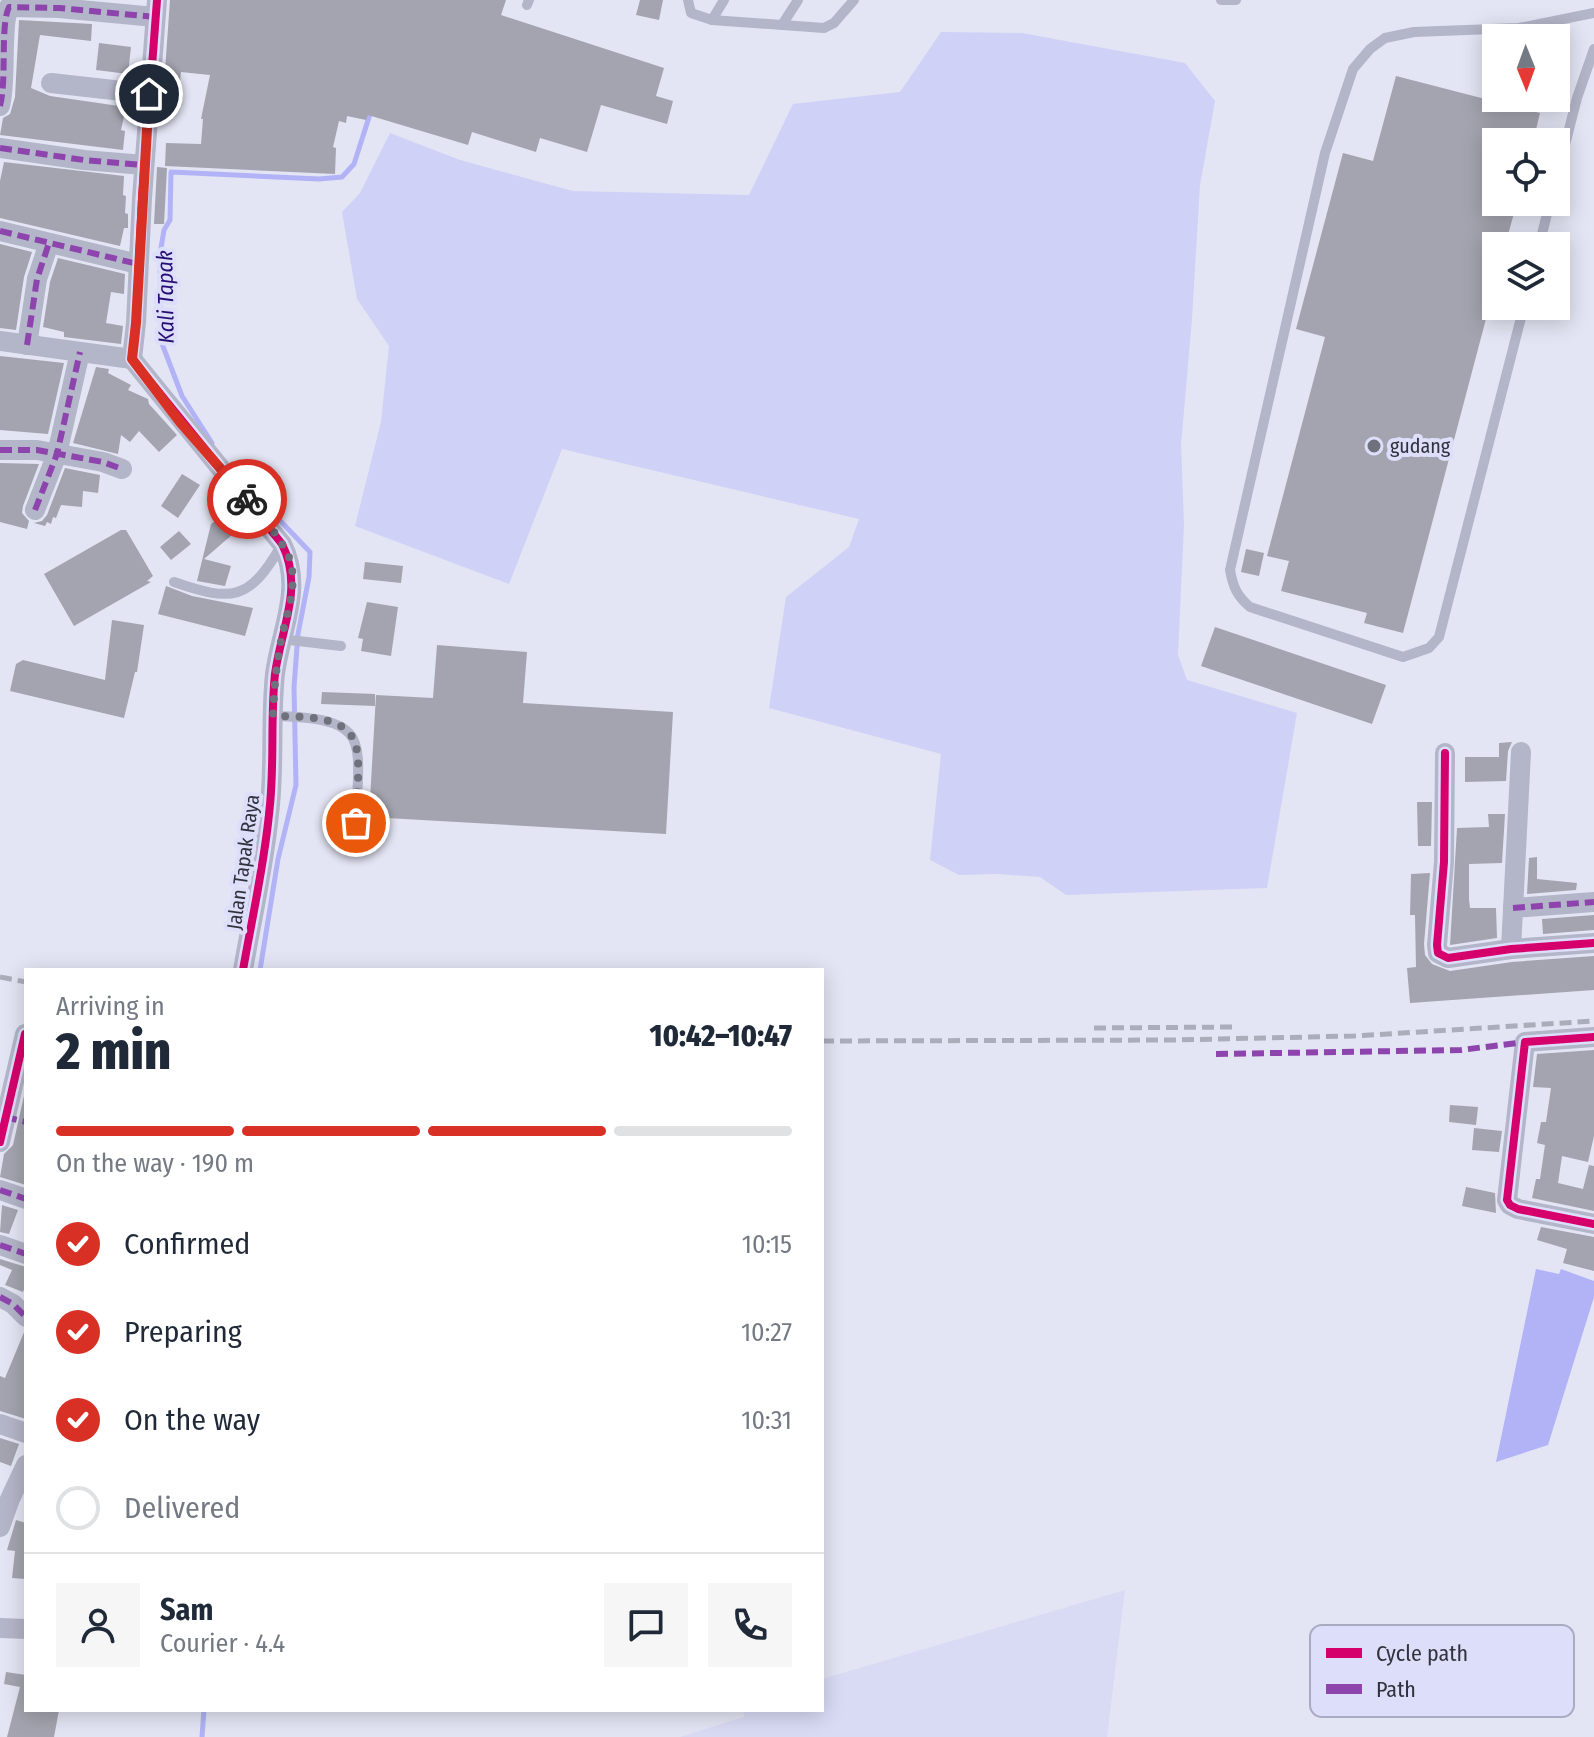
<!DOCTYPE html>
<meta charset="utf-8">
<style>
:root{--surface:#fff;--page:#f6f6f7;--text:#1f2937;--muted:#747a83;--line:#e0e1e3;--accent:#d93025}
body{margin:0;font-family:"Fira Sans Condensed",sans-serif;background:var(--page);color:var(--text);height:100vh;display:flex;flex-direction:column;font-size:30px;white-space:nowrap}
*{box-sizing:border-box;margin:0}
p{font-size:26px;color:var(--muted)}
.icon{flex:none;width:44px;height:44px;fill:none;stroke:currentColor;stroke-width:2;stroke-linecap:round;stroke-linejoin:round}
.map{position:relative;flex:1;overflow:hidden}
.panel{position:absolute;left:24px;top:968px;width:800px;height:744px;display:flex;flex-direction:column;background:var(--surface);border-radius:0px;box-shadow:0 4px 20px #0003}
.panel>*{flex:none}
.needle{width:52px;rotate:179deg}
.fabs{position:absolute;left:1482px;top:24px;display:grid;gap:16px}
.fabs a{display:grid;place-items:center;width:88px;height:88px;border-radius:0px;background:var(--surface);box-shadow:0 4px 20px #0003;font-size:40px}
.pin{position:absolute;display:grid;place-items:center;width:68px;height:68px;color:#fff;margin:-34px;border:4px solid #fff;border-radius:50%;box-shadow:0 2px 8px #0007}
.courier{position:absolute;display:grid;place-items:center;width:80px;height:80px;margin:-40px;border:6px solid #d93025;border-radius:50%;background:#fff;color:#222;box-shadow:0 2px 10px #0007}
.summary em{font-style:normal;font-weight:800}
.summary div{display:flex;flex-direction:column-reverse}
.summary{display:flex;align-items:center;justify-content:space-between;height:136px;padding:0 32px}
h1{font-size:52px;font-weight:800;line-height:60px}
.bar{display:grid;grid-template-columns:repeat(4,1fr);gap:12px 8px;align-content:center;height:96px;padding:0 32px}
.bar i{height:10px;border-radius:6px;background:var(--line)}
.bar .active{background:var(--accent)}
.bar p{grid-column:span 4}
.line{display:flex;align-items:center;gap:20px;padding:0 32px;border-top:2px solid var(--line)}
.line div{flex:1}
.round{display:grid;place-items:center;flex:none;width:84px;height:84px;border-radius:0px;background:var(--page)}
ol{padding:0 32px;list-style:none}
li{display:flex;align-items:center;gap:24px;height:88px}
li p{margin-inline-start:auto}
li .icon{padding:8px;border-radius:50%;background:var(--accent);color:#fff;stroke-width:4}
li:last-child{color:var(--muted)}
li i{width:44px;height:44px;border:4px solid var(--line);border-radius:50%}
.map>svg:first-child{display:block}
.built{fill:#d9dbf5}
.green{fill:#cfd1f7}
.water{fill:#b1b3f6}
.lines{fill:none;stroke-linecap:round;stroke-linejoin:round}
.stream{stroke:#b1b3f6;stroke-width:5}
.building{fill:#a3a4af}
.service{stroke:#b3b5c8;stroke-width:10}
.minor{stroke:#b3b5c8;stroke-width:20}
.rail{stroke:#acadbb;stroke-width:5;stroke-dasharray:12 6;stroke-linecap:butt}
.quiet{stroke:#8e44ad;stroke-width:6;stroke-dasharray:12 6;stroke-linecap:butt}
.cycleway-casing{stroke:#dddffa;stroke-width:13}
.cycleway{stroke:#d6006c;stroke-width:8}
.done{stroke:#6f717c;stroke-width:8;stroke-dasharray:0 14.4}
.route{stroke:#d93025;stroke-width:10}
.poi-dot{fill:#6f717c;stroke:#dddffa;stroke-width:3}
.labels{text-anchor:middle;stroke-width:8;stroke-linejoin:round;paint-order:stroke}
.poi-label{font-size:20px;fill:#31323c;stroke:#dddffa;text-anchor:start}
.street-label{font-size:20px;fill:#31323c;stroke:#dddffa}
.water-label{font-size:22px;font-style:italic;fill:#260c75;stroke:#dddffa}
.key{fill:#dddffa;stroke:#a9abc1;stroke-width:2}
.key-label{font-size:22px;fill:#31323c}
</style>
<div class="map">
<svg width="1594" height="1737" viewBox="0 0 1594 1737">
<rect width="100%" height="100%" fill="#e3e5f4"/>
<!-- built -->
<polygon class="built" points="1125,1590 1107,1737 680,1737 744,1717 744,1710 822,1710 822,1679"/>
<!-- green -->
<polygon class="green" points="941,32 1022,33 1185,63 1215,101 1200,185 1192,319 1181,445 1184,524 1178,655 1187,680 1297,713 1267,888 1066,895 1040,877 998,874 959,875 930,860 941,754 769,708 786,597 849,547 859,519 562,449 509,584 355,526 381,422 389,346 357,299 342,212 360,193 390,133 460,160 573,191 749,195 793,104 900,92"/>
<!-- water -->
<polygon class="water" points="1536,1269 1559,1274 1561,1269 1594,1281 1594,1297 1548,1445 1496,1462"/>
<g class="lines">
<!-- stream -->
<g class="stream">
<polyline points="212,443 182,396 161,341 160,254 164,230 170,220 171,172 319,179 342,177 354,164 371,111"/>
<polyline points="249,488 310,552 309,577 298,634 294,687 296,785 278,859 260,970"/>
<polyline points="202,1737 204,1710"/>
</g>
</g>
<!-- building -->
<g class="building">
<polygon points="170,0 506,0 501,15 664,68 656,96 673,101 667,124 601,105 587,152 540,138 536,152 472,132 468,145 368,115 366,120 347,116 346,123 339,121 333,147 336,148 335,174 165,166 166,143 201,144 203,119 201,119 210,75 181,72 178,100 163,99"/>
<polygon points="640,0 663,0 659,20 636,15"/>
<polygon points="19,20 92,24 91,41 40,35 31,88 50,96 126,107 121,130 125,131 123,150 0,135 3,118 10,114 15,97"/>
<polygon points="99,43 131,47 128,74 96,70"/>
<polygon points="1396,76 1540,113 1533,142 1496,142 1496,202 1517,202 1505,246 1496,246 1496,281 1403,633 1364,623 1367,613 1281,591 1289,561 1267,556 1325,337 1296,329 1343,153 1373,161"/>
<polygon points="4,162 124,176 123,195 126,196 125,213 128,214 128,228 124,228 120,246 0,218 0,181"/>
<polygon points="157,167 167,168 164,224 154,224"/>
<polygon points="0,244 32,252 24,277 16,330 0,328"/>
<polygon points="58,258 125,274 124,294 111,292 106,323 123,326 121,344 64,337 64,332 43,327 50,282"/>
<polygon points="0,356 64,363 48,434 0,430"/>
<polygon points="96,367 109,369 108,373 131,385 128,390 148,399 149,404 177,435 159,452 139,431 130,442 121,435 118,454 73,443"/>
<polygon points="0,463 39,464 23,506 22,513 29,521 27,529 0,522"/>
<polygon points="65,468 100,475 98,493 83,491 82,507 61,505 56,518 53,517 51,524 47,522 45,526 34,523 42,521 47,515"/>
<polygon points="182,474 200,485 178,518 161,506"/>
<polygon points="219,518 233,534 204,559 231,566 225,586 197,581 211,524"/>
<polygon points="121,530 126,530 153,576 147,581 151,582 74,626 44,574"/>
<polygon points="179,531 191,544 171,560 160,547"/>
<polygon points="1246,549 1264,553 1259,576 1241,572"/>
<polygon points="365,562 403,566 401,583 363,579"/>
<polygon points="166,586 192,596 253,608 245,636 158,614"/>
<polygon points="367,602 398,607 391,656 361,651 363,639 358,638"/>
<polygon points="112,620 144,625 137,672 135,672 124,718 10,691 16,664 23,660 105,680"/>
<polygon points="1215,627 1386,685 1372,724 1201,666"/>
<polygon points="437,645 527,652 523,703 673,712 666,834 369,817 376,695 433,698"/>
<polygon points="322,692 375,694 375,706 321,704"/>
<polygon points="1512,742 1508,751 1506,781 1465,782 1465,757 1499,757 1499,743"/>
<polygon points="1417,802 1432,802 1431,846 1418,846"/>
<polygon points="1488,814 1505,814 1502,863 1469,864 1469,899 1470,908 1496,908 1497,938 1450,945 1457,828 1489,827"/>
<polygon points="1537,857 1537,879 1577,883 1576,890 1527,894 1529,858"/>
<polygon points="1430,873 1424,944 1425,955 1432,964 1450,971 1512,962 1594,956 1594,990 1410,1003 1407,968 1416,967 1415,915 1410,915 1411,874"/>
<polygon points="1594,915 1594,930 1543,934 1542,919"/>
<polygon points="1594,1050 1594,1136 1588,1162 1562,1156 1558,1183 1583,1189 1589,1165 1594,1166 1594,1211 1532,1198 1536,1179 1540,1179 1545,1145 1537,1143 1541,1122 1546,1122 1551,1088 1533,1087 1537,1054"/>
<polygon points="26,1087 26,1185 0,1177 4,1154 13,1145"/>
<polygon points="1450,1105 1478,1107 1476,1125 1449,1122"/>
<polygon points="1474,1128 1502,1131 1499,1152 1472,1150"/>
<polygon points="1466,1187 1495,1193 1496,1213 1462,1206"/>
<polygon points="2,1205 18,1210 9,1234 0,1232"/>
<polygon points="1541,1227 1594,1237 1594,1271 1563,1263 1567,1249 1537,1240"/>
<polygon points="0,1259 26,1267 26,1284 23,1292 5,1285 12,1270 0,1265"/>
<polygon points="25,1330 26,1330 26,1419 0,1411 0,1376 5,1378"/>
<polygon points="0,1438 19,1444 11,1466 0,1462"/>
<polygon points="16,1520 26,1523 26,1579 12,1578 15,1551 7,1550"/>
<polygon points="6,1672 26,1675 26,1710 59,1710 54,1737 7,1737 20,1687 4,1684"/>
</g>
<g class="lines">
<!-- service -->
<g class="service">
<polyline points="688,0 691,13 712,20 824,28 834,23 854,0"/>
<polyline points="1221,0 1236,0"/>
<polyline points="527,5 529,0"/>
<polyline points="712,20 724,0"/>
<polyline points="782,25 798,0"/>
<polyline points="1556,180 1577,98 1594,49"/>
<polyline points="1539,246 1550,202"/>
<path d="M1524 306 1439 637 1429 648 1403 657 1250 607C1237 596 1233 587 1230 570L1325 153 1353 69 1370 49 1385 38 1414 32 1519 28 1594 13"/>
<path d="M174 582C232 602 249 601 281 546"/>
<polyline points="281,639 341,646"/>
<path d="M273 716C372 718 359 738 356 823"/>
</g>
<!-- minor -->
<g class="minor">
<path d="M157 0 142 198 136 323 132 359 282 544C304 588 281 628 275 674 270 720 275 768 269 814 264 866 252 918 243 970"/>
<polyline points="51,83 149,94"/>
<path d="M0 106C7 80 0 25 9 7L59 8 155 17"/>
<polyline points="0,148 84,160 144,165"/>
<polyline points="0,231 138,264"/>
<polyline points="0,341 132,359"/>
<polyline points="27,345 37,279 49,243"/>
<polyline points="0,450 37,450 103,462 122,469"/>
<polyline points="35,510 57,454 80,352"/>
<polyline points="1445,753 1444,862 1437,945 1438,953 1448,958 1511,949 1594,943"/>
<polyline points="1513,908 1594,902"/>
<polyline points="1511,949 1521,752"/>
<polyline points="1594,1037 1525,1042 1507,1200 1510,1205 1518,1209 1594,1224"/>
<polyline points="0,1142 25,1034"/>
<polyline points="0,1190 26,1199"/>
<polyline points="0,1245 26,1254"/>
<polyline points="0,1297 13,1304 26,1317"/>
<polyline points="0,1424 26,1433"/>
<polyline points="0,1527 10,1499 26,1465"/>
<polyline points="0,1628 26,1629"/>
</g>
<!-- rail -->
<g class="rail">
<polyline points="0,977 26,982"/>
<polyline points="1094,1028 1234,1027"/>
<polyline points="822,1041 1174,1040 1354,1036 1594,1021"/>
</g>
<!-- quiet -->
<g class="quiet">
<path d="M0 106C7 80 0 25 9 7L59 8 155 17"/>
<polyline points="0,148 84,160 144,165"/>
<polyline points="0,231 138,264"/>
<polyline points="27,345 37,279 49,243"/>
<polyline points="0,450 37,450 103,462 122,469"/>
<polyline points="35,510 57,454 80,352"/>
<polyline points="1513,908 1594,902"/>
<polyline points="1216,1054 1461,1050 1525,1042 1525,1046"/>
<polyline points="5,1117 26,1122"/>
<polyline points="0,1190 26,1199"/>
<polyline points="0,1245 26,1254"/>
<polyline points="0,1297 13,1304 26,1317"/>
</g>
<!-- cycleway casing -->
<g class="cycleway-casing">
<g id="cycleway">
<path d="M157 0 142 198 136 323 132 359 282 544C304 588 281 628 275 674 270 720 275 768 269 814 264 866 252 918 243 970"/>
<polyline points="1445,753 1444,862 1437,945 1438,953 1448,958 1511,949 1594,943"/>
<polyline points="1594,1037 1525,1042 1507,1200 1510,1205 1518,1209 1594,1224"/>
<polyline points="0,1142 25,1034"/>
</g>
</g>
<!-- cycleway -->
<use href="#cycleway" class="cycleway"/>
</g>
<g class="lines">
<!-- done -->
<path class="done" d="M247 499C261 517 282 538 290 560 298 587 286 615 281 641 276 666 274 691 273 716 372 716 359 739 356 823"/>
<!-- route -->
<polyline class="route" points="149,94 136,323 132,359 180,422 247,499"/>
</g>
<!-- markers -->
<circle class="poi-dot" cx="1374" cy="446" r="8"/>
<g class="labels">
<!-- poi labels -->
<g class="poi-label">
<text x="1390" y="453">gudang</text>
</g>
<!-- street labels -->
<g class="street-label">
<text transform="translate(243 862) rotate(-82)" y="7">Jalan Tapak Raya</text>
</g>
<!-- water labels -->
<g class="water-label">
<text transform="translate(165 297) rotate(-91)" y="8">Kali Tapak</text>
</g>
</g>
<!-- legend -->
<rect x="1310" y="1625" width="264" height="92" rx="12" class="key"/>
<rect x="1326" y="1648" width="36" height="10" fill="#d6006c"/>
<rect x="1326" y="1684" width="36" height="10" fill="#8e44ad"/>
<g class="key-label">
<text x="1376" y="1661">Cycle path</text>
<text x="1376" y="1697">Path</text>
</g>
</svg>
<div class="fabs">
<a><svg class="needle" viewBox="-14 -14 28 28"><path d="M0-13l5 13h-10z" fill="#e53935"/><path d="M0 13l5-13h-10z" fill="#747a83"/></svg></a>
<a><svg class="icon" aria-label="locate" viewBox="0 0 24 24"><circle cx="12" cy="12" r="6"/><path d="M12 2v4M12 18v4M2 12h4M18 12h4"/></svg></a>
<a><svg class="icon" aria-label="layers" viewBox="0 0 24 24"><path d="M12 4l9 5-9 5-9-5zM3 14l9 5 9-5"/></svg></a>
</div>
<div class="pin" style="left:356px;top:823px;background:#ea580c"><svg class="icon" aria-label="bag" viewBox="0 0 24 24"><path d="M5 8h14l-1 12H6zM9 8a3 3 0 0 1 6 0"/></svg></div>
<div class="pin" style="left:149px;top:94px;background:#1f2937"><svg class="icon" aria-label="home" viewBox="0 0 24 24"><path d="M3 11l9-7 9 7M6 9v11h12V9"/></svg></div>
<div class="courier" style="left:247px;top:499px"><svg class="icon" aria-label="bike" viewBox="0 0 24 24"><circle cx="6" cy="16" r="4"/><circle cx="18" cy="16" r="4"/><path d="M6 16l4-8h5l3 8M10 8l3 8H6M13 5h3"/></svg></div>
<section class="panel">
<div class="summary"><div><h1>2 min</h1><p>Arriving in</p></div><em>10:42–10:47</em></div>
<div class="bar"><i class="active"></i><i class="active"></i><i class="active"></i><i></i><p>On the way · 190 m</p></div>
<ol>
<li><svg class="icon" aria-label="check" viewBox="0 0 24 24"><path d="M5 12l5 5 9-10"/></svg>Confirmed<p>10:15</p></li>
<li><svg class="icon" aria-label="check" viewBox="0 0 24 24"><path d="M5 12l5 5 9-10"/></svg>Preparing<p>10:27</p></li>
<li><svg class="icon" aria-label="check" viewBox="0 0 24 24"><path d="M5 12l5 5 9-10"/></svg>On the way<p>10:31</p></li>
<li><i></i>Delivered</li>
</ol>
<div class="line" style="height:144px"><a class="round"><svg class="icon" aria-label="person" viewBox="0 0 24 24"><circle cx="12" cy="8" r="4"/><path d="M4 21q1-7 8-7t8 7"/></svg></a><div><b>Sam</b><p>Courier · 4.4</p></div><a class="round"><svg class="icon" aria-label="chat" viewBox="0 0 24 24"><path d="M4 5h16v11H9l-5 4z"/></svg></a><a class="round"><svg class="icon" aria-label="phone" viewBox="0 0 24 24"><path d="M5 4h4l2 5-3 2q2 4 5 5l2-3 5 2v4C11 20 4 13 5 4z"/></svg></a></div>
</section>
</div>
